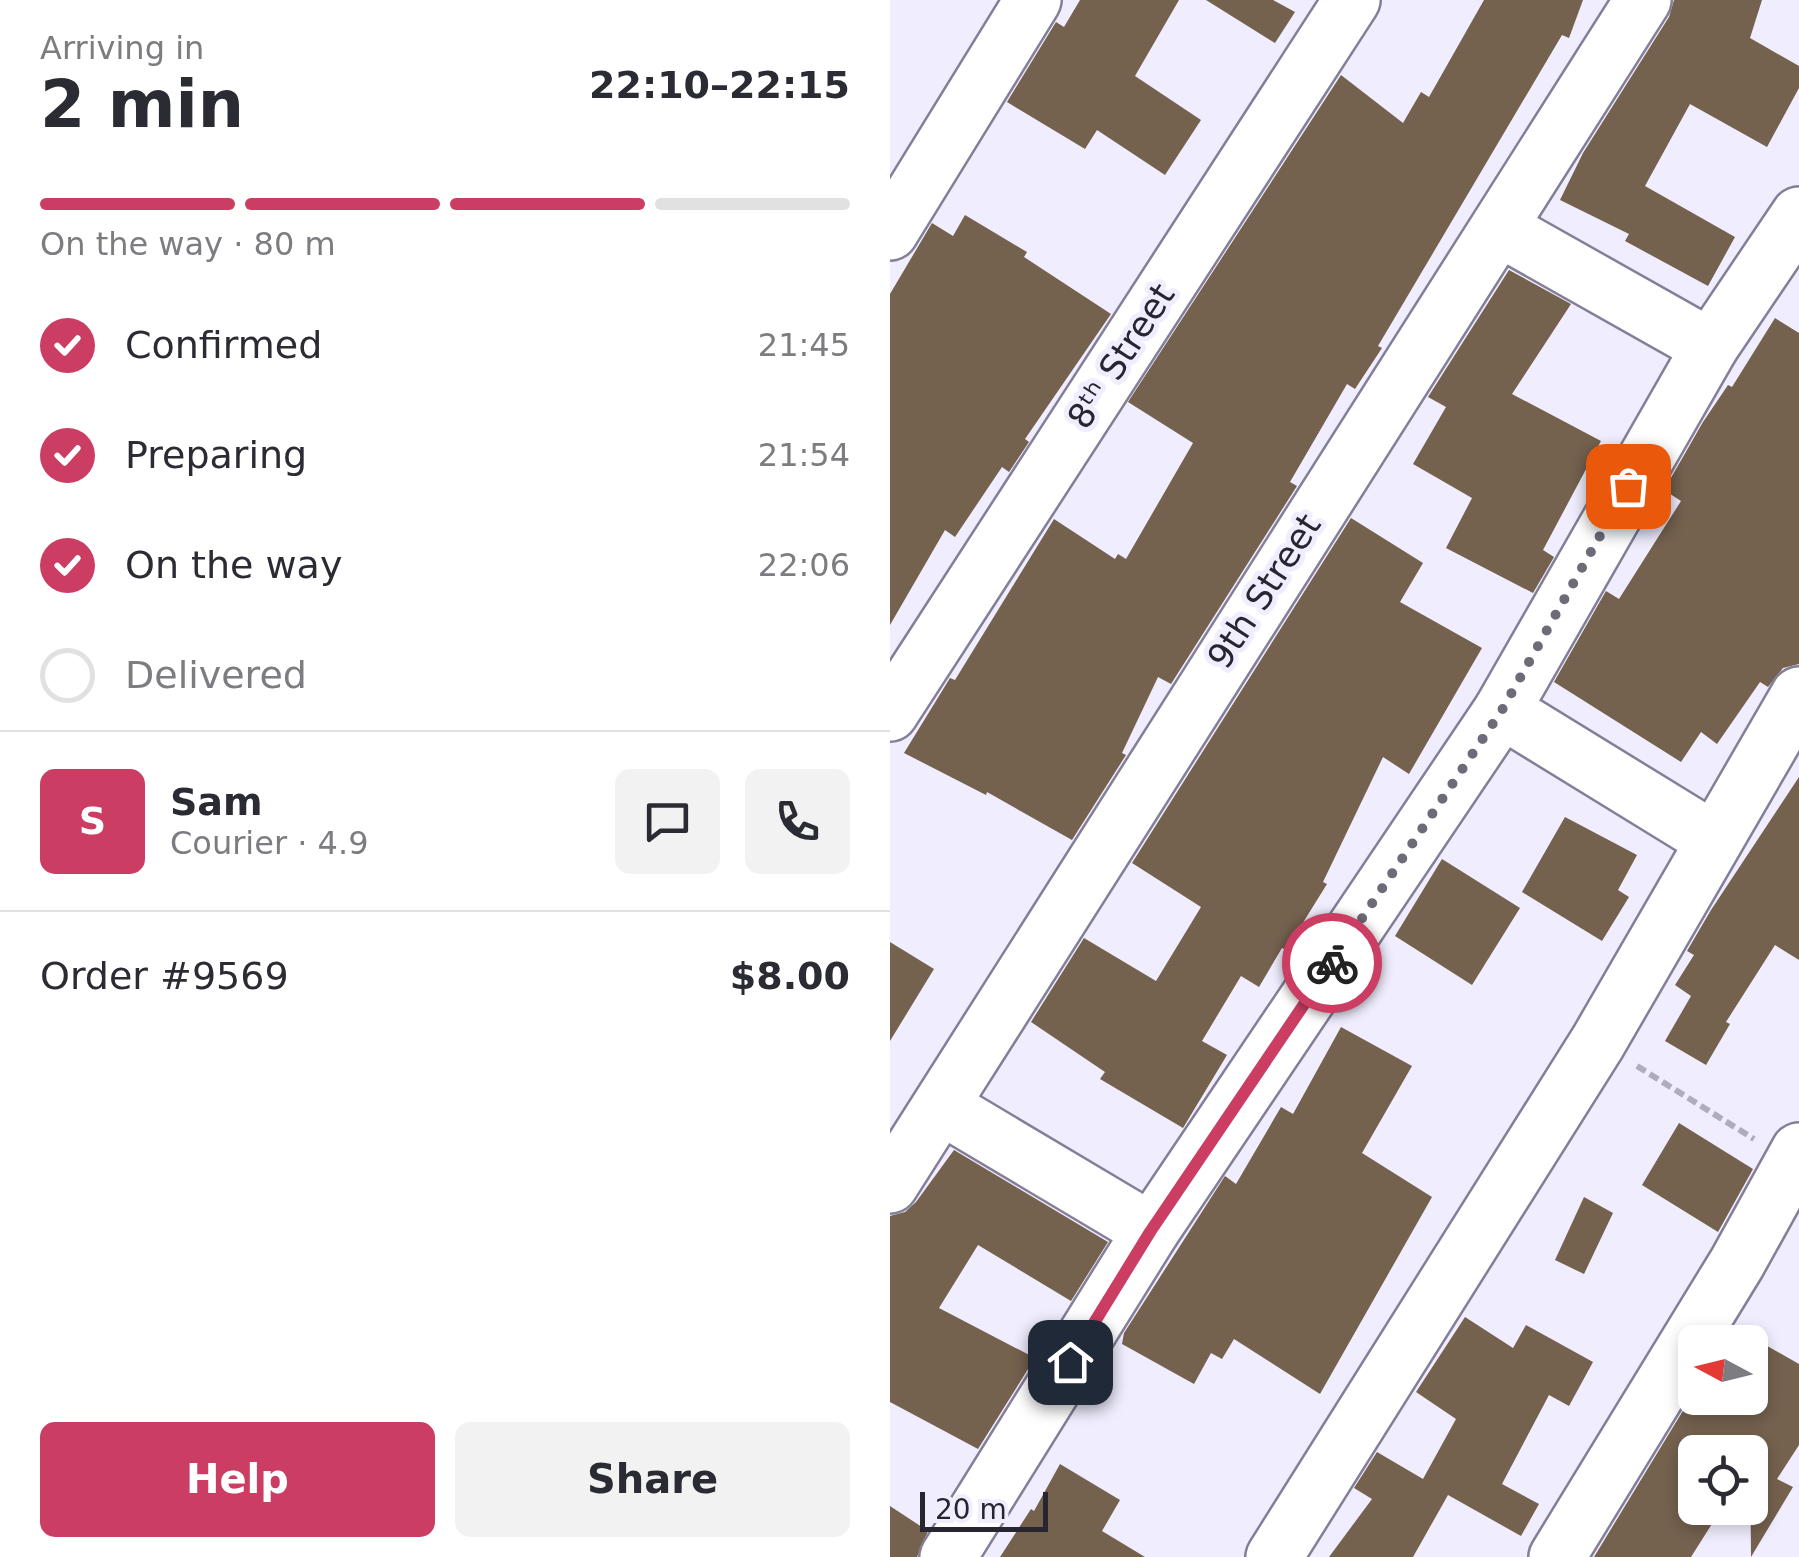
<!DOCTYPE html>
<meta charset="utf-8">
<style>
:root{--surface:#fff;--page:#f2f2f3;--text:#2b2b33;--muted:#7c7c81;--line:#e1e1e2;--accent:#cc3d63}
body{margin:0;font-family:"DejaVu Sans",sans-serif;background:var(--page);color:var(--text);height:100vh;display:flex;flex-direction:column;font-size:38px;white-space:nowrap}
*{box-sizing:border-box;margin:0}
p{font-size:32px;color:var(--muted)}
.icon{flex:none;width:55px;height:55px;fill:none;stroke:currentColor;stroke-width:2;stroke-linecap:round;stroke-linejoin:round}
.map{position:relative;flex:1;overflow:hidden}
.side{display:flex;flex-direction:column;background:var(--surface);width:890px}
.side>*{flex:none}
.needle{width:65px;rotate:277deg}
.buttons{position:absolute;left:788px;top:1325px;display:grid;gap:20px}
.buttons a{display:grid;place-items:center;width:90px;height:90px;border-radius:15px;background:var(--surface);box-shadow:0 5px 15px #0003;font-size:50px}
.scale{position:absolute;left:30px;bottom:25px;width:128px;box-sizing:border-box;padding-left:10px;border:5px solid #27252f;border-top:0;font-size:28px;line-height:35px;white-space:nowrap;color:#27252f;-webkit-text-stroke:8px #f0edfe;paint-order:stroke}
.pin{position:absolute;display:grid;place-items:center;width:85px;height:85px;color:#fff;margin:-42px;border-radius:20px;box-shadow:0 5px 15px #0006}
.courier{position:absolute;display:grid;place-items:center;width:100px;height:100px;margin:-50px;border:8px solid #cc3d63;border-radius:50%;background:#fff;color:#222;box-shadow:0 2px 12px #0007}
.headline em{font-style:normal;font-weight:800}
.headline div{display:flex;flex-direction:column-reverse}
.headline{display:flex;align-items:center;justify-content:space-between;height:170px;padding:0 40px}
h1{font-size:65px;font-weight:800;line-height:75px}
.bar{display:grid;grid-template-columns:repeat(4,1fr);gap:15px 10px;align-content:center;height:120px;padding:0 40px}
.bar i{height:12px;border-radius:8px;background:var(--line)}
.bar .selected{background:var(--accent)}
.bar p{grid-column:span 4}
.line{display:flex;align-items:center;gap:25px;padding:0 40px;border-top:2px solid var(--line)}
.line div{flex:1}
.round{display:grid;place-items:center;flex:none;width:105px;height:105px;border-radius:15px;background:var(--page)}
ol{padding:0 40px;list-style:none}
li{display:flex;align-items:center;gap:30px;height:110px}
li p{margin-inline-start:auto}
li .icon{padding:10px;border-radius:50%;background:var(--accent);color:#fff;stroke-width:4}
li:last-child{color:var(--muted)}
li i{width:55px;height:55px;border:5px solid var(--line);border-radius:50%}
.button{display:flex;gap:20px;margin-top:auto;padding:20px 40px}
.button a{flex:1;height:115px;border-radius:15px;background:var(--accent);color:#fff;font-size:40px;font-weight:800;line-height:115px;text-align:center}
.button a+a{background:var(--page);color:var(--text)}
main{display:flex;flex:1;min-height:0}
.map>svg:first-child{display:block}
.building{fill:#74614e}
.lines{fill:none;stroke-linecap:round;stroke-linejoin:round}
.minor-casing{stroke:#837f98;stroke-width:60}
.path{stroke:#afacbb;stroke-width:6;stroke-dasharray:10 5;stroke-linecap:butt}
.minor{stroke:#fff;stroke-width:55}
.done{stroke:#6d6b77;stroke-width:10;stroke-dasharray:0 18}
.route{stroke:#cc3d63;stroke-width:12}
.labels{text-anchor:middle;stroke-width:10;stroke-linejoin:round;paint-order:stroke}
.street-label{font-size:35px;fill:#27252f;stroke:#f0edfe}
</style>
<main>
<section class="side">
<div class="headline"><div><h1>2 min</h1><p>Arriving in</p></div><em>22:10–22:15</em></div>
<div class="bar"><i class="selected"></i><i class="selected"></i><i class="selected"></i><i></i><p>On the way · 80 m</p></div>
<ol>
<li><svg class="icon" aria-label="check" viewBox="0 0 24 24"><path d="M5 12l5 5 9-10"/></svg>Confirmed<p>21:45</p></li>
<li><svg class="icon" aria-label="check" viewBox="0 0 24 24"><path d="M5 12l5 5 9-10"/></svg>Preparing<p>21:54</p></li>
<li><svg class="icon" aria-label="check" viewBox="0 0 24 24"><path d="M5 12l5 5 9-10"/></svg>On the way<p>22:06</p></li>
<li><i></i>Delivered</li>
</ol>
<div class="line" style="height:180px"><b class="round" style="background:var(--accent);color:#fff">S</b><div><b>Sam</b><p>Courier · 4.9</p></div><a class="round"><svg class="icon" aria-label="chat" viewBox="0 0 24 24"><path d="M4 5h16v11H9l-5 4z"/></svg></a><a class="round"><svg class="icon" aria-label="phone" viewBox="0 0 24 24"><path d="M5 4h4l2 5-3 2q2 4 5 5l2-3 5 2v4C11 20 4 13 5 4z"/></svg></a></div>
<div class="line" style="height:130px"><div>Order #9569</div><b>$8.00</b></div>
<div class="button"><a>Help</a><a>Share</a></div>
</section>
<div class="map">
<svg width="909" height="1557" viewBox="0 0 909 1557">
<rect width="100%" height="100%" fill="#f0edfe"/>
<!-- building -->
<g class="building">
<polygon points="190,0 289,0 245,76 311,120 275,175 207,130 195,149 117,102 166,22 174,27"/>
<polygon points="316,0 383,0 405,12 385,43"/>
<polygon points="594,0 693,0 679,38 672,35 488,346 492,348 465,389 457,384 400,482 407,486 281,684 268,677 232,753 236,755 182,840 97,792 96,795 14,753 60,678 65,680 164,519 225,559 228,554 236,559 303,443 238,402 451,75 513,123 531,92 539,97"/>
<polygon points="784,0 872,0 860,38 909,66 909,88 877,147 800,104 755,186 845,237 818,286 735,241 739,234 670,200 693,153 779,17"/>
<polygon points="75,215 137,252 134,257 221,314 135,439 139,442 119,472 112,467 65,537 55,530 0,625 0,294 42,223 63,236"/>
<polygon points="619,270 681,304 622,394 711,441 653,550 664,557 643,593 556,548 582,498 523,464 556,407 538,397"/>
<polygon points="885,318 909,333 909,664 893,668 878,687 870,682 827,744 811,732 791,762 664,682 716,591 729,599 791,501 774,490 813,422 838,385 842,387"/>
<polygon points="461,518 533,563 510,602 592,648 519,774 493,757 433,882 437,884 396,950 392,948 369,987 351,976 312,1041 337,1055 293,1128 210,1079 215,1072 141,1022 194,938 266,981 311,907 242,863"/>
<polygon points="909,777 909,960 885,945 836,1022 840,1024 816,1065 775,1041 801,996 785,985 804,955 797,951 821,910"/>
<polygon points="675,817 747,855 728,890 739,897 712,941 632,892"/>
<polygon points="552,859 630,908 582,985 505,936"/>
<polygon points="0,942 44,969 0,1041"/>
<polygon points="451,1027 522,1066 472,1153 542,1197 430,1394 344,1339 332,1359 321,1353 304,1384 232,1344 234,1333 335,1176 346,1184 391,1107 403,1114"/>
<polygon points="789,1123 863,1169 828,1232 752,1185"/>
<polygon points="64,1150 218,1242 181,1301 88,1245 49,1308 145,1358 88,1449 0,1402 0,1216 15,1212 26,1202"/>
<polygon points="694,1197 723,1213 694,1274 665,1260"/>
<polygon points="575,1317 623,1348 636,1325 703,1362 679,1406 659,1395 612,1484 649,1504 631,1536 558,1495 523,1557 439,1557 482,1499 464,1488 487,1452 533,1479 566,1419 526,1392"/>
<polygon points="844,1327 909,1364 909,1445 887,1479 903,1487 861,1557 860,1452 805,1452 805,1508 832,1508 801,1557 704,1557 805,1391 805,1398 860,1398 860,1342 835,1342"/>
<polygon points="170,1464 230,1500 212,1531 255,1557 110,1557 141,1509 144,1511"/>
<polygon points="0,1506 38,1531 27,1557 0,1557"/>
</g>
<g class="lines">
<!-- minor casing -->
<g class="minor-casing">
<g id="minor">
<polyline points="609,228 820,347"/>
<polyline points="0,232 143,0"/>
<polyline points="612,710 822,839"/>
<polyline points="0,713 462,0"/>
<polyline points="51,1106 261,1231"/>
<polyline points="0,1185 753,0"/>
<polyline points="58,1557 261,1231 612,710 820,347 909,215"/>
<polyline points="384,1557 708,1042 909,695"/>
<polyline points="667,1557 847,1263 909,1151"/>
</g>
</g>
<!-- path -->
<polyline class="path" points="747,1066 864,1139"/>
<!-- minor -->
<use href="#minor" class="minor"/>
</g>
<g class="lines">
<!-- done -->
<polyline class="done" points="442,963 612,710 738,486"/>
<!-- route -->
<polyline class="route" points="180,1362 260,1232 442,963"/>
</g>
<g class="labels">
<!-- street labels -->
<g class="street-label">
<text transform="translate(231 356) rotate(-57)" y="12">8ᵗʰ Street</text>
<text transform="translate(374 591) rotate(-57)" y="12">9th Street</text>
</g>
</g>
</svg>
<div class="buttons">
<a><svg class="needle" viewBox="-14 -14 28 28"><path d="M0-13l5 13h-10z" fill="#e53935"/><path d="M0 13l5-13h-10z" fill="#7c7c81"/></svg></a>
<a><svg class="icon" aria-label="locate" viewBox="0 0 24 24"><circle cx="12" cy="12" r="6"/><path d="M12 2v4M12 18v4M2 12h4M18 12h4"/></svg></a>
</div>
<div class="scale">20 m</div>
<div class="pin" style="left:738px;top:486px;background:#ea580c"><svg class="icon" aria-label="bag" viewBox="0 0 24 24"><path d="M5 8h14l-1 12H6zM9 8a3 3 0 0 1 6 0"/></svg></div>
<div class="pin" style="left:180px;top:1362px;background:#1f2937"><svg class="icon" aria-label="home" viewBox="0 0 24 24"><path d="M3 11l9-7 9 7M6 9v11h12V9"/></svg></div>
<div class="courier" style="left:442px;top:963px"><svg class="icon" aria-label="bike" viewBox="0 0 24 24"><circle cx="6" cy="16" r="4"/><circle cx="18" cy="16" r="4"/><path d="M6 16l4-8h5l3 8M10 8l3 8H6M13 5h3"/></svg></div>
</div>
</main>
